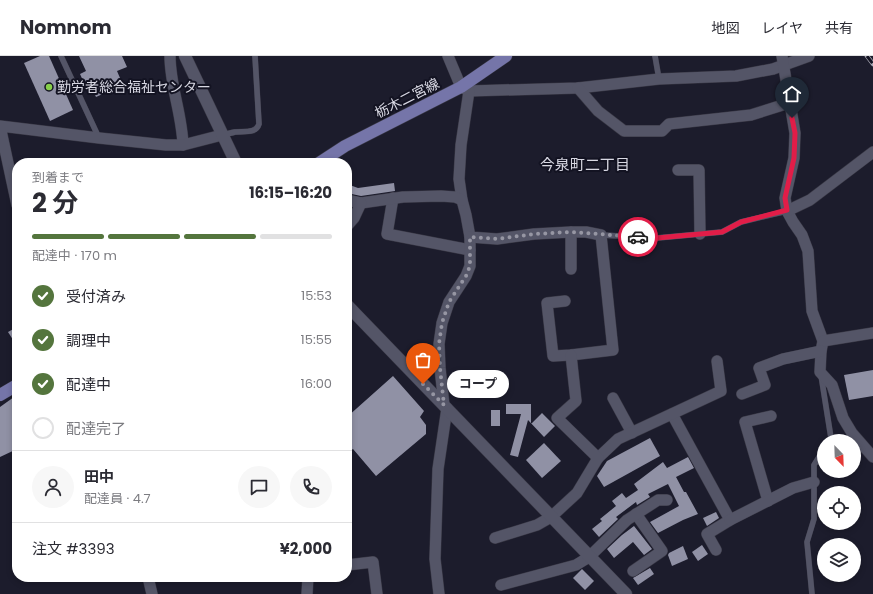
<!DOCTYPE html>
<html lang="ja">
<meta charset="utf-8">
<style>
:root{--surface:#fff;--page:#f7f7f7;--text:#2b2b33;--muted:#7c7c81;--line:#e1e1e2;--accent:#54753d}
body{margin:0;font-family:Poppins,"Noto Sans JP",sans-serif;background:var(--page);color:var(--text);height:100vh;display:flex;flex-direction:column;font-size:15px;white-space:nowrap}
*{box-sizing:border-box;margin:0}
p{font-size:13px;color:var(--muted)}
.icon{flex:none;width:22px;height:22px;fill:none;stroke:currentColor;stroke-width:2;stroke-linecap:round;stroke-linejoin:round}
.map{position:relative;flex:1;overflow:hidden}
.sheet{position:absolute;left:12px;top:102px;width:340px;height:424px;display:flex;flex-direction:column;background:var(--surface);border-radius:16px;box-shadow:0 2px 6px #0003}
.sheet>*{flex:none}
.needle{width:26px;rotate:157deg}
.buttons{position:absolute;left:817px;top:378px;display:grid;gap:8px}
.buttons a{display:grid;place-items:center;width:44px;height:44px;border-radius:50%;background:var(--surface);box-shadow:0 2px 6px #0003;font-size:20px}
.pin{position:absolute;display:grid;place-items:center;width:34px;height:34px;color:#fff;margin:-41px -17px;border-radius:50% 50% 50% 0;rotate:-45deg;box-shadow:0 0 4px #0007}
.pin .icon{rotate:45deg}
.courier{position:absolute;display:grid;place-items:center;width:40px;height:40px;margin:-20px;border:3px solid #e11d48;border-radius:50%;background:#fff;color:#222;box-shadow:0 1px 5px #0007}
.bubble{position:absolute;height:28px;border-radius:14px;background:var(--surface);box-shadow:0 2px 6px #0003;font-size:13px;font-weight:700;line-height:28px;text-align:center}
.summary em{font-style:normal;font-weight:700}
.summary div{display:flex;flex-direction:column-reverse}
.summary{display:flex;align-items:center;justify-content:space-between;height:68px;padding:0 20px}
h1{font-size:26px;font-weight:700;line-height:30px}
.bar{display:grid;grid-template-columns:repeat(4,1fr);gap:6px 4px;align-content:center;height:48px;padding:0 20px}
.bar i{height:5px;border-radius:3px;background:var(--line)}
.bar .active{background:var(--accent)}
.bar p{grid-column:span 4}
.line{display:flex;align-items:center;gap:10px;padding:0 20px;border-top:1px solid var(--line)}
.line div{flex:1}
.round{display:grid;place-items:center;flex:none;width:42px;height:42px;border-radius:21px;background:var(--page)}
ol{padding:0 20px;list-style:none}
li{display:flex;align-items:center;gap:12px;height:44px}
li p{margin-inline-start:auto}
li .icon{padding:4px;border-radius:50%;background:var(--accent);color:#fff;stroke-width:4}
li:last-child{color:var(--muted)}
li i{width:22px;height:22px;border:2px solid var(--line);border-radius:50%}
header{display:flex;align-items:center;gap:24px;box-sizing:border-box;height:56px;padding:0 20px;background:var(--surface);border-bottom:1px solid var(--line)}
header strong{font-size:19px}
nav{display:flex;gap:22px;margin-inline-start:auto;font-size:14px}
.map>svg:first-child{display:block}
.building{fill:#9091a5}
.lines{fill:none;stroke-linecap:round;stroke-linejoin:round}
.service-casing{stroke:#393845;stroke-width:6}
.minor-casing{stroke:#393845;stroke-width:12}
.tertiary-casing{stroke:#393845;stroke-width:13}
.primary-casing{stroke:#393845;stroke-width:13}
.service{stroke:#545567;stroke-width:5.5}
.minor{stroke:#545567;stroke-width:11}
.tertiary{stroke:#545567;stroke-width:12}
.primary{stroke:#7575a9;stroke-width:12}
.rail-casing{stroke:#acacb8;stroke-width:4.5}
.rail{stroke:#131322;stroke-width:3;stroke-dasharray:9;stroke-linecap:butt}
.done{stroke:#9696a3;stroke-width:4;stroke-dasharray:0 7.2}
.route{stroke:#e11d48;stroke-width:5}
.poi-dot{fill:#87cf4a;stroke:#131322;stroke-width:1.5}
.labels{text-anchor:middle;stroke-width:4;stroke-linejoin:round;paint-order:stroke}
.poi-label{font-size:14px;fill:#d8d8e3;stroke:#131322;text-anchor:start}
.street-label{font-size:14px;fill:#d8d8e3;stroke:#131322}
.neighbourhood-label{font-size:15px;fill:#d8d8e3;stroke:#131322}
</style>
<header>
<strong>Nomnom</strong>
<nav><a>地図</a><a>レイヤ</a><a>共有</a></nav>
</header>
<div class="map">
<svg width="873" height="538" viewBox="0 0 873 538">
<rect width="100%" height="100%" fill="#1c1c2c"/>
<!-- building -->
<g class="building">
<polygon points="40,0 49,0 73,54 50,65 24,7"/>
<polygon points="79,0 122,0 127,11 117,15 123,29 96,41 90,27 85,29 80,18 86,15"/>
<polygon points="394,127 395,135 361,140 347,137 347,128 358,132"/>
<polygon points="17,271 17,290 8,276"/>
<polygon points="873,314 873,340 849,344 844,319"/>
<polygon points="393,320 424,355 420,361 426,369 426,378 376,420 353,393 347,397 347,361"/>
<polygon points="14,341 17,345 17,393 0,401 0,351"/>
<polygon points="506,348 531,348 531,368 542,357 555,370 544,381 528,364 518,401 510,399 521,358 506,358"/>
<rect x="491" y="354" width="9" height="16"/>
<polygon points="650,382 660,400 604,431 597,420 607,405"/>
<polygon points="544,387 561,405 542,422 526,404"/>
<polygon points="688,401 694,412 676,421 684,436 686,436 698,458 683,464 658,477 650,466 679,450 668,428 648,438 650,441 637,449 636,446 616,461 618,463 599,481 592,473 602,465 600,463 616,450 612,445 622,437 626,442 638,434 634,428 663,406 667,412"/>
<polygon points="716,456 719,462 707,470 703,462"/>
<polygon points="634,470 652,493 644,499 633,486 614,502 607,493 622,479"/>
<polygon points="702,489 708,498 698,505 692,496"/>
<polygon points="683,490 688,503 672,510 668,499 669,497"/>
<polygon points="650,512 654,518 638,529 633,522"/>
<polygon points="582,513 594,525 585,534 573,522"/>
</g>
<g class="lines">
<!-- service casing -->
<g class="service-casing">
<g id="service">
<polyline points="61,0 99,82"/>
<polyline points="655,0 659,23"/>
<path d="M222 79C226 78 231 77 235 76 244 75 256 78 259 68L255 0"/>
<polyline points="601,179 657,182 722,176 741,166 787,155"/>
<polyline points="821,319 831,382 829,385"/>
<polyline points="812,538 807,486 814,463 814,409 824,393"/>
</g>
</g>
<!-- minor casing -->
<g class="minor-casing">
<g id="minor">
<path d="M170 0C170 30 182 58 183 89"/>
<polyline points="448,0 461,31 469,35 578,32 659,23 736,20 773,13 809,0"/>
<polyline points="782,0 795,77 794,102 785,142 787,155 793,166 802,179 808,195 812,255 823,285 821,295 820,316 832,329 843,362 852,377 873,401"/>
<polyline points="578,32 598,55 624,75 662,75 669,68 751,59 789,47"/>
<polyline points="469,35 461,89 459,123 462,144 466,159 470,181 497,183 534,178 571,176 586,176 601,179 613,294 571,299 553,300 547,247 565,245"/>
<polyline points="678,114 699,114 700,178"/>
<polyline points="393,142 387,178 470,194"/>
<polyline points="347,144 361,147 403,141 441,140 455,141 462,144"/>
<polyline points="17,149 0,70 99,82 166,89 183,89 222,79"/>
<polyline points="787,155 810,144 873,96"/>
<polyline points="347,170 354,162 361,147"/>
<polyline points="571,213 571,176"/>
<polyline points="823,285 873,277"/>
<polyline points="742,338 765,329 759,312 783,303 821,295"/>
<polyline points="613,342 632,377"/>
<polyline points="444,349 440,312 439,288 442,267 449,246 466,220 470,210 470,181"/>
<polyline points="672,358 730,464 707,478 716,494"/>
<polyline points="598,402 618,383 721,335 717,305"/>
<polyline points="768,445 745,366 771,360"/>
<polyline points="730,464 793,432 814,426"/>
<polyline points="495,482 537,469 551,461 577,437 598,402 557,362 576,345 571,299"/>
<polyline points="347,509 373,506 377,538"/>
<polyline points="633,515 662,495 636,458"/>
<polyline points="148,521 152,538"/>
<polyline points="501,529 576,509 589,501 627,464 658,444 667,444"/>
<polyline points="307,538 308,521"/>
<polyline points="439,538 435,503 438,413 447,352"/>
</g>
</g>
<!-- tertiary casing -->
<g class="tertiary-casing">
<g id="tertiary">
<polyline points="185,0 236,107"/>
<polyline points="347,249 626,538"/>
</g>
</g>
<!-- primary casing -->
<g class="primary-casing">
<g id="primary">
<polyline points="319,107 345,90 461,31 506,0"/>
<polyline points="0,339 17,329"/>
</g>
</g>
<!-- service -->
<use href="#service" class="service"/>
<!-- minor -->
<use href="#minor" class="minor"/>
<!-- tertiary -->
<use href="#tertiary" class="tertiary"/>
<!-- primary -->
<use href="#primary" class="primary"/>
<!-- rail casing -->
<g class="rail-casing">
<polyline id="rail" points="867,0 873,8"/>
</g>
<!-- rail -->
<use href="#rail" class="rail"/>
</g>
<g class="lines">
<!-- done -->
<polyline class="done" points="423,328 444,349 440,312 439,288 442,267 449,246 466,220 470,210 470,181 497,183 534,178 571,176 638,181"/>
<!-- route -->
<polyline class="route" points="638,181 657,182 722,176 741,166 787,154 785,142 794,102 795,77 792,62"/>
</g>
<!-- markers -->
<circle class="poi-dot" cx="49" cy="31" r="4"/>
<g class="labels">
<!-- poi labels -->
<g class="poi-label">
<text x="57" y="36">勤労者総合福祉センター</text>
</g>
<!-- street labels -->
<g class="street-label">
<text transform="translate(407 42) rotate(-27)" y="5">栃木二宮線</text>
</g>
<!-- neighbourhood labels -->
<g class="neighbourhood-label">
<text x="585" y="114">今泉町二丁目</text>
</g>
</g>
</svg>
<div class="buttons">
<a><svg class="needle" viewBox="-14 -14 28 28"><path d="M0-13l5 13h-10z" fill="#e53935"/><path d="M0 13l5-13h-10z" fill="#7c7c81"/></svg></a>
<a><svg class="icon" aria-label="locate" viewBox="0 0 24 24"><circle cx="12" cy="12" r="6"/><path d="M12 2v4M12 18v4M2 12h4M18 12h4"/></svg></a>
<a><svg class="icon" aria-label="layers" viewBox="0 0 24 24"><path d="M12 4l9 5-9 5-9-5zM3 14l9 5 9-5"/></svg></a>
</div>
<div class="pin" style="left:423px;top:328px;background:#ea580c"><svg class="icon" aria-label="bag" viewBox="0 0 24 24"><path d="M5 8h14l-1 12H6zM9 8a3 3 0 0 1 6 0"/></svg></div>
<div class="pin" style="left:792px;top:62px;background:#1f2937"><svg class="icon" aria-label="home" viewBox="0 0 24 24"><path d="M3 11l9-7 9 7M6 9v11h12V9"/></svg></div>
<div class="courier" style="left:638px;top:181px"><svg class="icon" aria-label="car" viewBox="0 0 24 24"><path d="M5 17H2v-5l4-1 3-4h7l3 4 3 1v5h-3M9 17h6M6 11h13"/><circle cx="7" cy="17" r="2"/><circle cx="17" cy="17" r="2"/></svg></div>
<div class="bubble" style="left:447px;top:314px;width:62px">コープ</div>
<section class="sheet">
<div class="summary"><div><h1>2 分</h1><p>到着まで</p></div><em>16:15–16:20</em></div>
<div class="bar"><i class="active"></i><i class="active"></i><i class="active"></i><i></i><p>配達中 · 170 m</p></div>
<ol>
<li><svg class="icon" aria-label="check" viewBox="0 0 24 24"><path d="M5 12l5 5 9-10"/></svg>受付済み<p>15:53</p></li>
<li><svg class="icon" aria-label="check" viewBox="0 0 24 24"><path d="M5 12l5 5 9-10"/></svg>調理中<p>15:55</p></li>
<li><svg class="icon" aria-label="check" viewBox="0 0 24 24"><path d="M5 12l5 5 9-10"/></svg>配達中<p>16:00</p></li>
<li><i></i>配達完了</li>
</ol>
<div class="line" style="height:72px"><a class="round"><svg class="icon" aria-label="person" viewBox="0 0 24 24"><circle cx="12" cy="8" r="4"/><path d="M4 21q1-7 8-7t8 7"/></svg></a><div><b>田中</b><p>配達員 · 4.7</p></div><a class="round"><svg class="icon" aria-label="chat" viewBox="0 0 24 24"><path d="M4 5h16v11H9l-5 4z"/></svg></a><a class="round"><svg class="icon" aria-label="phone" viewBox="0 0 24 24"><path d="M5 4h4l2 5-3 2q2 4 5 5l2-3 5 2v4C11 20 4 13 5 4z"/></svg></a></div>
<div class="line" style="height:52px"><div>注文 #3393</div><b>¥2,000</b></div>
</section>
</div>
